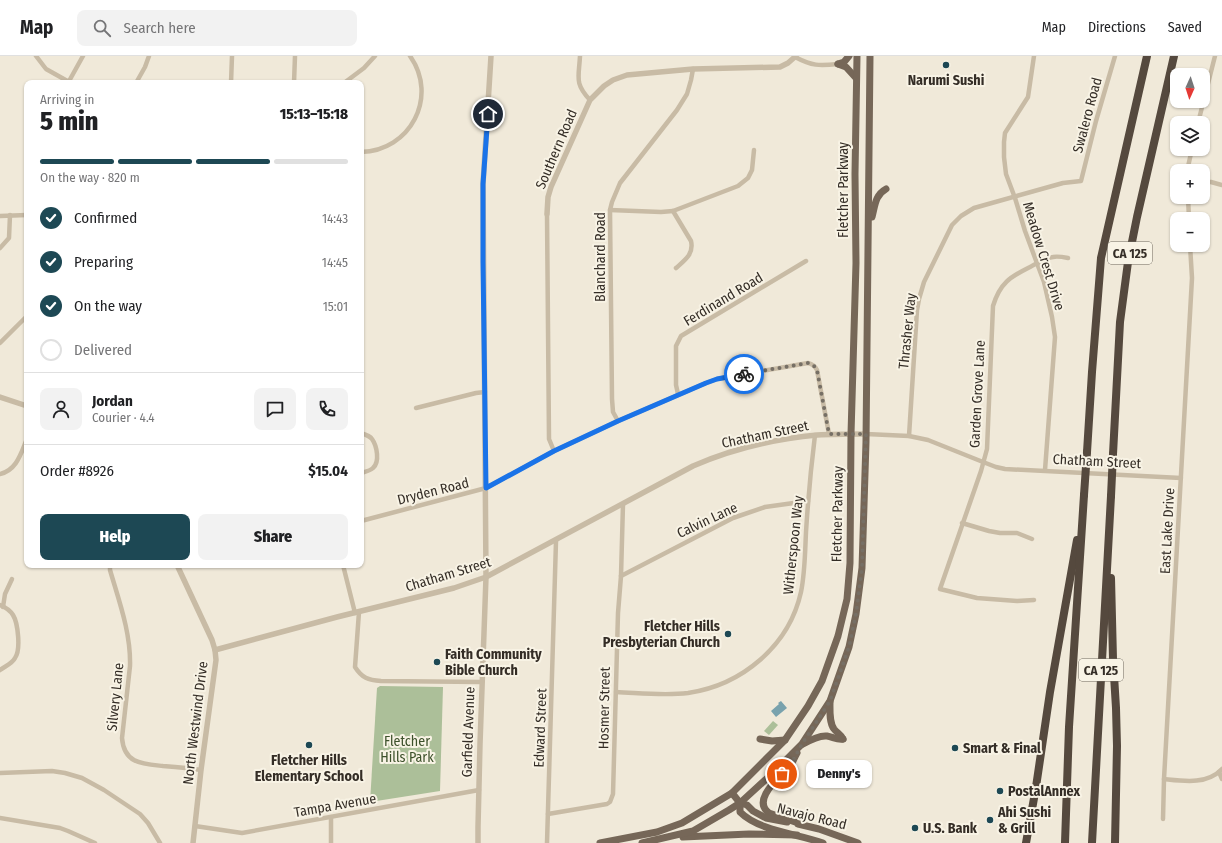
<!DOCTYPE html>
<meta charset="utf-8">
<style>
:root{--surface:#fff;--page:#f2f2f2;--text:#202124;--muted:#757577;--line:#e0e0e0;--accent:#1d4854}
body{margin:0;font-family:"Fira Sans Condensed",sans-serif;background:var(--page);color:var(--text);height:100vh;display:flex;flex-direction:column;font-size:15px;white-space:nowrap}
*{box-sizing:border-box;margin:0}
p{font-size:13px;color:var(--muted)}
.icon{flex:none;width:22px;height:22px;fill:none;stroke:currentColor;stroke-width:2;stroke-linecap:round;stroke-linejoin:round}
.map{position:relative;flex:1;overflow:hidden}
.panel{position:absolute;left:24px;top:24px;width:340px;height:488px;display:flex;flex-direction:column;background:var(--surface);border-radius:8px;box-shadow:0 1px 3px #0004}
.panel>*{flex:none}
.needle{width:26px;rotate:183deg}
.controls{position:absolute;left:1170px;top:12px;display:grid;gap:8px}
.controls a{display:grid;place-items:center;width:40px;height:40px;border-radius:8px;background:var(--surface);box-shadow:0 1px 3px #0004;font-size:20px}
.pin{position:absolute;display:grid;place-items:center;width:34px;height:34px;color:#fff;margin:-17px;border:2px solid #fff;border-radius:50%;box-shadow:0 1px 4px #0007}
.courier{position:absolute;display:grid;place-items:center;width:40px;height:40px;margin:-20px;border:3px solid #1a73e8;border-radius:50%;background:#fff;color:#222;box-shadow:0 1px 5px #0007}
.bubble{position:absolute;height:28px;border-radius:8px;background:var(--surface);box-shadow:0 1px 3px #0004;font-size:13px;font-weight:800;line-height:28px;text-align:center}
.head em{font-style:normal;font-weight:800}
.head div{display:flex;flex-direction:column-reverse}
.head{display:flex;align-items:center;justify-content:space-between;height:68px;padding:0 16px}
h1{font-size:26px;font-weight:800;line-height:30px}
.bar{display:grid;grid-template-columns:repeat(4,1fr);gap:6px 4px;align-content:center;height:48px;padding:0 16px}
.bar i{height:5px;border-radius:3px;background:var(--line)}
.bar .on{background:var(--accent)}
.bar p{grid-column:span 4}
.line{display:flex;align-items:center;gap:10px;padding:0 16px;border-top:1px solid var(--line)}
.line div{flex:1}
.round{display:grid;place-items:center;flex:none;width:42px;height:42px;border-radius:8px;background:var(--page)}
ol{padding:0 16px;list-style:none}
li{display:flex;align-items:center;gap:12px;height:44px}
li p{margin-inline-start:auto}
li .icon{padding:4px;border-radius:50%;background:var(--accent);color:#fff;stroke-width:4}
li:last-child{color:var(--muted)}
li i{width:22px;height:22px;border:2px solid var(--line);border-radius:50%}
.button{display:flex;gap:8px;margin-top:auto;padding:8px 16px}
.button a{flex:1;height:46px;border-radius:8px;background:var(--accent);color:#fff;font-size:16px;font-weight:800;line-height:46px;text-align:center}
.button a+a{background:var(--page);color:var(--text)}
header{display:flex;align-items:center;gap:24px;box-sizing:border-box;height:56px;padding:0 20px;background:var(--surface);border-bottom:1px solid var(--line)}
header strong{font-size:19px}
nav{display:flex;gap:22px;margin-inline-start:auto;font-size:14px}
.search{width:280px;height:36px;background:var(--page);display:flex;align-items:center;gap:10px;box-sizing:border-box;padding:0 14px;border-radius:8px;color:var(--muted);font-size:15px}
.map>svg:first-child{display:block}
.green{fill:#acbf99}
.water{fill:#79a2ad}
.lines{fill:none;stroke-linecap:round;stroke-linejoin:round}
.minor{stroke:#c8bba5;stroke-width:4.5}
.tertiary{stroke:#c8bba5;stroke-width:5.5}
.primary{stroke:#766758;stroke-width:7}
.motorway{stroke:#55493e;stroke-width:8}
.motorway-bridge{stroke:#55493e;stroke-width:8}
.done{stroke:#766f65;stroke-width:4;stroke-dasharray:0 7.2}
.route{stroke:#1a73e8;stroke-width:5}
.poi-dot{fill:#1d4854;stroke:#f8f3e5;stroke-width:1.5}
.labels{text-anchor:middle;stroke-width:4;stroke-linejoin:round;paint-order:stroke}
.shield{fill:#f8f3e5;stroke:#6f685f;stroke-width:1}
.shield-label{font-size:13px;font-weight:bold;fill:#342d26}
.poi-label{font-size:14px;font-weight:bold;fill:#342d26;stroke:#f8f3e5;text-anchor:start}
.street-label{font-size:14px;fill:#342d26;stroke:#f8f3e5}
.park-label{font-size:14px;fill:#3d512b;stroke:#f8f3e5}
</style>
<header>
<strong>Map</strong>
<div class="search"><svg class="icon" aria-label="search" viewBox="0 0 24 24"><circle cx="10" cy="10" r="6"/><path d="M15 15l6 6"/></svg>Search here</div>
<nav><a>Map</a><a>Directions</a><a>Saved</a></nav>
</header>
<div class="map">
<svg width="1222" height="787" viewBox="0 0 1222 787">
<rect width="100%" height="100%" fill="#f0e9d9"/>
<!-- green -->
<g class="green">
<polygon points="380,630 443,631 440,735 370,746 377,632"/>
<polygon points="773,665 778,669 769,679 764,675"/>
</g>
<!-- water -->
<polygon class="water" points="781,645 787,652 776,661 771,655 779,648 778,647"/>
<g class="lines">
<!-- minor -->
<g class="minor">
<polyline points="36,0 46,13 71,27"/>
<path d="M580 0C579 21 574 27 590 44"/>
<polyline points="1034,0 1028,41 1005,77 1004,86 1004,101 1006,118 1015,142 1025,175 1044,226 1052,261 1055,281 1045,414"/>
<path d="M795 1C812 10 819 10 838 8"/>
<polyline points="68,27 83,0"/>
<polyline points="136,27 145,11 149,0"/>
<polyline points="231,27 232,0"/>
<polyline points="294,27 295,0"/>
<polyline points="344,27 364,12 375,0"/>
<polyline points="1198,67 1215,0"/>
<path d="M361 96C410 95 439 41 410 0"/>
<polyline points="1187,115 1192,93"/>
<polyline points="1203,126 1211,126 1222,129"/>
<polyline points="1188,141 1189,163"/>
<polyline points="610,154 661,156 673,155 738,130 748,122 752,114 754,94"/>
<path d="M673 155 691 185C694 198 685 204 676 212"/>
<polyline points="547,158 549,383 554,395"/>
<polyline points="0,160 27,159"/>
<polyline points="0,192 9,182 10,159"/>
<polyline points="0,287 27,260"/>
<polyline points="678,338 676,329 676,290 681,280 806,205"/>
<polyline points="416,352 476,337 485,336"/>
<polyline points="618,365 613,356 612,343 610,154 612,146 620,127 677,54 687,38 691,24 693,13"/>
<path d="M361 377C364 378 370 380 372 383 377 390 380 406 373 412 370 415 364 416 361 417"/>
<polyline points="866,378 909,380 928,384 983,406 996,411 1005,413 1181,422"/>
<polyline points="909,380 917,254 919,243 924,226 952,169 961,160 974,152 1063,127 1081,125 1096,65 1115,0"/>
<path d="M0 418C17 414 21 397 27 383"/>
<path d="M361 465 486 432 554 395 618 365 706 327 717 323 808 307C812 308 815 310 817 314L829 378"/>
<polyline points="962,467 989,475 1000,477 1017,477 1032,483"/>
<path d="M110 509V514C119 545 131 577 130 610L122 682C124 708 143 708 163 710 176 711 189 712 201 714"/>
<polyline points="343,509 355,557"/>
<polyline points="621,520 733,462 765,451 808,445"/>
<path d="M1034 544 1017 545 977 542 940 533 981 415 987 393 993 250C1000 227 1010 221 1030 211 1037 207 1045 202 1053 201 1057 200 1063 201 1068 202"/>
<path d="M0 549C5 551 10 554 13 559 18 567 21 594 15 602 12 608 5 610 0 614"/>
<polyline points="3,551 5,538 12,523"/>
<path d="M359 556 355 611C362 622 368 624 381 625L482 626"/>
<path d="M616 636C640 637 664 640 688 637 742 629 789 590 801 536 805 517 805 496 806 476 808 444 811 411 815 379"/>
<polyline points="1219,716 1222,723"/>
<polyline points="0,717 52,715 65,717 82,722 104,734 140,758 148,767 160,787"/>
<path d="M1164 723C1183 725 1207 729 1222 713"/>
<polyline points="548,758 607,748 610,746 613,738 618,557 621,520 623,448"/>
<polyline points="0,762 60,772 68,775 95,787"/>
<polyline points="1163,763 1164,723 1192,222 1190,189"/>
<polyline points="195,770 242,777 479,734"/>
<polyline points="331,787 331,761"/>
<polyline points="547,787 556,485"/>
</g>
<!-- tertiary -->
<g class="tertiary">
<polyline points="547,158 548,141 551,131 590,44 604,30 613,24 627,19 693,13 780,11 788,7 796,0"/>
<polyline points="0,341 27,350"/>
<polyline points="177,509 212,584 215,594 216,604 201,714 193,787"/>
<path d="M215 594 337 561 454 532 486 521 693 410C732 393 774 383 817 379 833 378 850 378 866 378"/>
<polyline points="478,787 478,771 480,688 486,521 483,128 491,0"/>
</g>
<!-- primary -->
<g class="primary">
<polyline points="838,8 846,11 856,22"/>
<polyline points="838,8 844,6 849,0"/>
<path d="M872 161C875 150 875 139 886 133"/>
<path d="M830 646C830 655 829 666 834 673 837 677 841 678 843 683"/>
<polyline points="760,683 772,685 785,684"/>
<path d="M803 688C810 684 819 679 827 680 833 681 837 684 843 683"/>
<path d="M797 697C795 700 794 704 791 708 783 719 750 743 769 757L801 768"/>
<polyline points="732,737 740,747 747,749 753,755 766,762 787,766"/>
<path d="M740 747V756C759 775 798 778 823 787"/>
<polyline points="798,768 819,773 858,787"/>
<polyline points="683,781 749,778 797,779"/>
<polyline points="600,787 657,776 682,767 732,737 785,684 808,650 822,625 838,580 847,543 850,507 851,378 856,207 855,118 857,0"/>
<polyline points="642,787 693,775 729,754 740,747 775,715 802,688 830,645 849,591 856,558 862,512 866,386 870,0"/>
</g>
<!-- motorway -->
<g class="motorway">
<polyline points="1087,396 1092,316 1101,202 1147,0"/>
<polyline points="1113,398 1120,266 1128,206 1137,161 1174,0"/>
<polyline points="1111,522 1113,603 1116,652 1117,690 1115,787"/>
<polyline points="1026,787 1036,731 1050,636 1077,484"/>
<polyline points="1065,787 1069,671 1084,439"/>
<polyline points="1092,787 1111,440"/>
</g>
<!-- motorway-bridge -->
<g class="motorway-bridge">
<polyline points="1084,439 1087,396"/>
<polyline points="1111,440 1113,398"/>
</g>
</g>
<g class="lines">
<!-- done -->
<path class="done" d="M744 318 808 307C812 308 815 310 817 314L829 378H866L862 512 856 558 849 591 830 645 802 688 791 708 782 718"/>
<!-- route -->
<polyline class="route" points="488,58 483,128 483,206 486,432 554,395 618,365 706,327 717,323 744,318"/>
</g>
<!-- markers -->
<g class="poi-dot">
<circle cx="946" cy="9" r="4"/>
<circle cx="728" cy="578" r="4"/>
<circle cx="437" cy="606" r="4"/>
<circle cx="309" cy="689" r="4"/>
<circle cx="955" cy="692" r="4"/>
<circle cx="1000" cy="735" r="4"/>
<circle cx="990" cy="764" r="4"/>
<circle cx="915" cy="772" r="4"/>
</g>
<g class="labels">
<!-- shield labels -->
<g class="shield">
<rect x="1108" y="186" width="44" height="22" rx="3"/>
<rect x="1079" y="603" width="44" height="22" rx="3"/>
</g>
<g class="shield-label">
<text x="1130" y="202">CA 125</text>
<text x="1101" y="619">CA 125</text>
</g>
<!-- poi labels -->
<g class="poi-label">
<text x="946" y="29" text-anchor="middle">Narumi Sushi</text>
<text x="720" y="575" text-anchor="end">Fletcher Hills<tspan x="720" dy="16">Presbyterian Church</tspan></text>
<text x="445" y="603">Faith Community<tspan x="445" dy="16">Bible Church</tspan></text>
<text x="963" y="697">Smart &amp; Final</text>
<text x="309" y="709" text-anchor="middle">Fletcher Hills<tspan x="309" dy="16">Elementary School</tspan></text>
<text x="1008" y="740">PostalAnnex</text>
<text x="998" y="761">Ahi Sushi<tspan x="998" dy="16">&amp; Grill</tspan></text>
<text x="923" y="777">U.S. Bank</text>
</g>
<!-- street labels -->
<g class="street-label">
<text transform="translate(1087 59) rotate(-75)" y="5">Swalero Road</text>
<text transform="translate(556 93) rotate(-67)" y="5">Southern Road</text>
<text transform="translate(843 134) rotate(-90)" y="5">Fletcher Parkway</text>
<text transform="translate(1044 200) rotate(73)" y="5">Meadow Crest Drive</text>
<text transform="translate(600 201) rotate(-90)" y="5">Blanchard Road</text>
<text transform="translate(723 243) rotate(-31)" y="5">Ferdinand Road</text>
<text transform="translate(907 275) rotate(-84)" y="5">Thrasher Way</text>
<text transform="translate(977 338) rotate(-87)" y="5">Garden Grove Lane</text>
<text transform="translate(765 378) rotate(-12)" y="5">Chatham Street</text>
<text transform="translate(1097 405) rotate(3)" y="5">Chatham Street</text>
<text transform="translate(433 435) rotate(-14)" y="5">Dryden Road</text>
<text transform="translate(837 458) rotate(-89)" y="5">Fletcher Parkway</text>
<text transform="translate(707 464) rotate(-25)" y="5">Calvin Lane</text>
<text transform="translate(1167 475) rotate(-87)" y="5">East Lake Drive</text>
<text transform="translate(793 489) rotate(-84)" y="5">Witherspoon Way</text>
<text transform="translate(448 518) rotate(-17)" y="5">Chatham Street</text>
<text transform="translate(115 641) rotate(-84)" y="5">Silvery Lane</text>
<text transform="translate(604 652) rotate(-89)" y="5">Hosmer Street</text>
<text transform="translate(195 667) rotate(-83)" y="5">North Westwind Drive</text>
<text transform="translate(540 672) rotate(-88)" y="5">Edward Street</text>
<text transform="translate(468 676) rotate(-88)" y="5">Garfield Avenue</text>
<text transform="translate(335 749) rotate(-10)" y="5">Tampa Avenue</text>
<text transform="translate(812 760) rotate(14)" y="5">Navajo Road</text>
</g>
<!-- park labels -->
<g class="park-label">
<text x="407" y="690">Fletcher<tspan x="407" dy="16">Hills Park</tspan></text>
</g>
</g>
</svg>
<div class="controls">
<a><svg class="needle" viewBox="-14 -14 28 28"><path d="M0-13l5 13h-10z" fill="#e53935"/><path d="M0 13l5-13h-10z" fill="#757577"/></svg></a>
<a><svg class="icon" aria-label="layers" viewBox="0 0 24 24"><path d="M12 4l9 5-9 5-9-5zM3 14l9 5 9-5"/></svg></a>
<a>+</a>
<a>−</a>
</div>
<div class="pin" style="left:782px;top:718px;background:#ea580c"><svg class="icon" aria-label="bag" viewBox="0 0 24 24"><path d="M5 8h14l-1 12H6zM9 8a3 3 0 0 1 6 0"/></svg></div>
<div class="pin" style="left:488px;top:58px;background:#1f2937"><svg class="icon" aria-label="home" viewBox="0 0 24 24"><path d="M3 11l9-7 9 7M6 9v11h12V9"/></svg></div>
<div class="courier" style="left:744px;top:318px"><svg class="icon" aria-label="bike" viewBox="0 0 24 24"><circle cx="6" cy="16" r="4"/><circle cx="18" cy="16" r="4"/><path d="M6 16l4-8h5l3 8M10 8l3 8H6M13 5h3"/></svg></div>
<div class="bubble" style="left:806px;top:704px;width:66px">Denny's</div>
<section class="panel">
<div class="head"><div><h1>5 min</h1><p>Arriving in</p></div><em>15:13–15:18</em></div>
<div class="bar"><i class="on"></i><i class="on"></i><i class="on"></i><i></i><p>On the way · 820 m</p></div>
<ol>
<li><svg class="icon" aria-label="check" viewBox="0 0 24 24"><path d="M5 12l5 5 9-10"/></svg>Confirmed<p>14:43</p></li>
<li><svg class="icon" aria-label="check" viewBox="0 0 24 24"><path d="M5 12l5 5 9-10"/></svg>Preparing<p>14:45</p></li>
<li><svg class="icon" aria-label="check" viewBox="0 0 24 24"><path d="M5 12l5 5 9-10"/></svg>On the way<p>15:01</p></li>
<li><i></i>Delivered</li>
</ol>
<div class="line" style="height:72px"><a class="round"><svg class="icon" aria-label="person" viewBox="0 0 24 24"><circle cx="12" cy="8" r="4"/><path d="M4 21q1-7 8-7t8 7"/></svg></a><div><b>Jordan</b><p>Courier · 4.4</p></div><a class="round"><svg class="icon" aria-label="chat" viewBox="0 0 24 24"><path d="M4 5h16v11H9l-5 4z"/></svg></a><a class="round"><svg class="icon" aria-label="phone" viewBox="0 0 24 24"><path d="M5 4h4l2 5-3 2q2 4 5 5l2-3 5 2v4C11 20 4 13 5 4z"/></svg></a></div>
<div class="line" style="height:52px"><div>Order #8926</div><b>$15.04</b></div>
<div class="button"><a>Help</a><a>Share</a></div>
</section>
</div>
